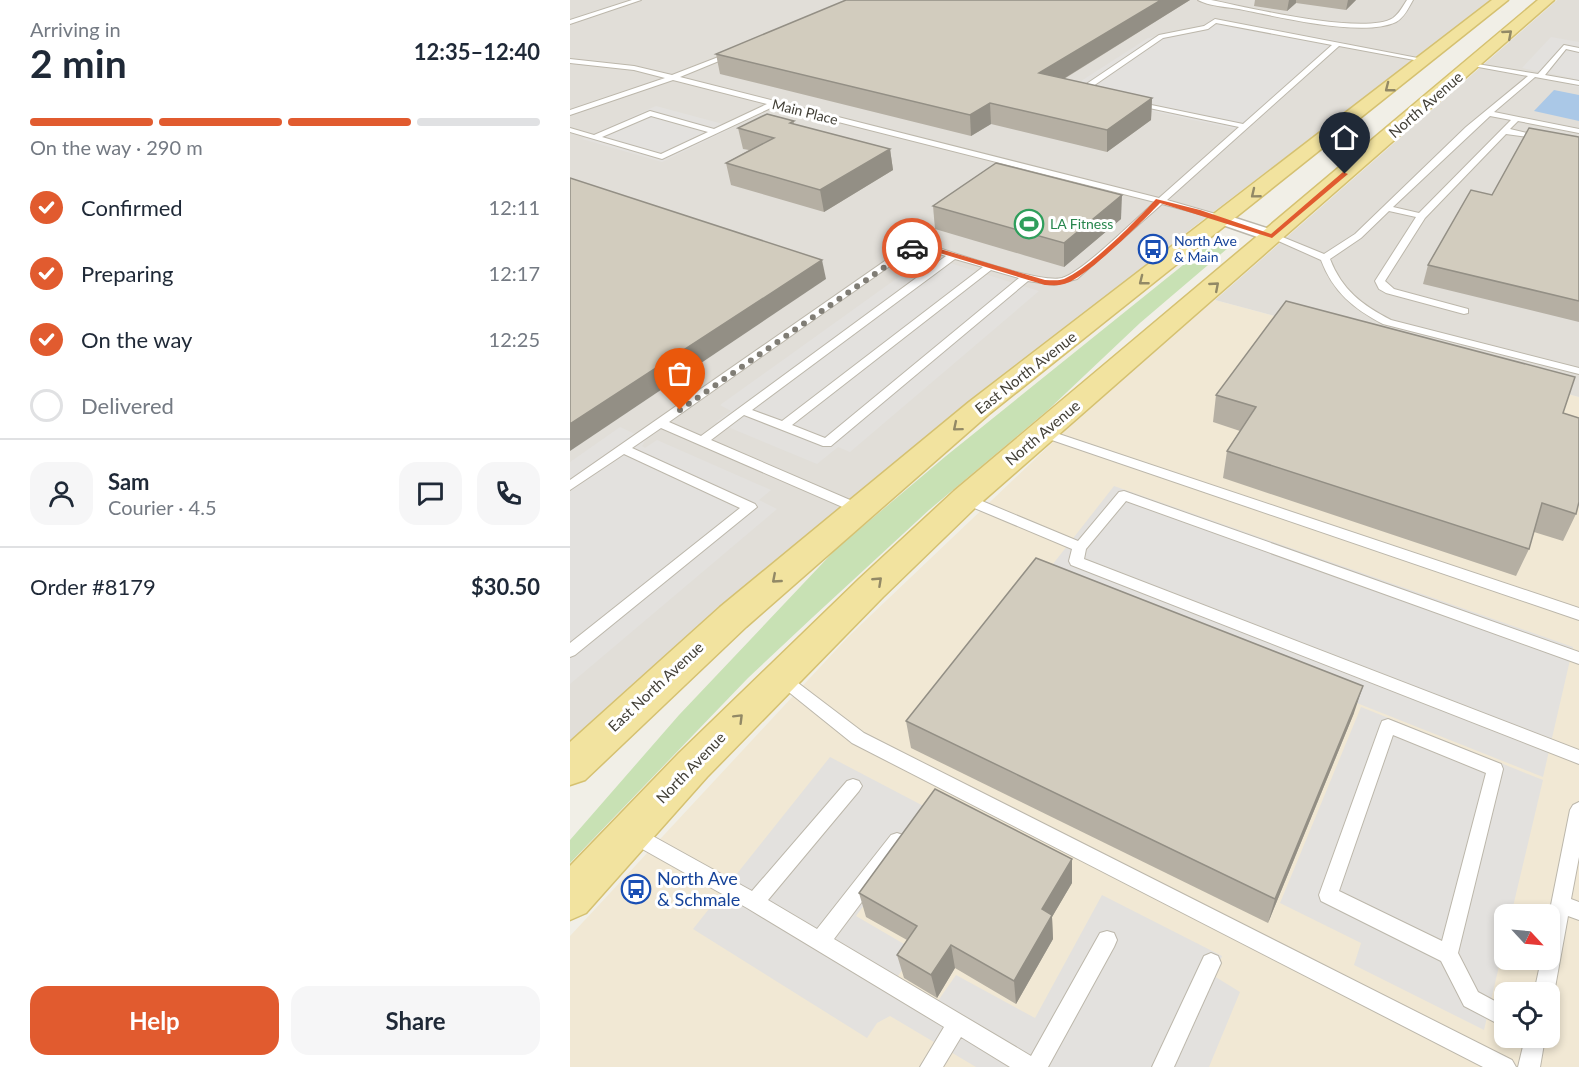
<!DOCTYPE html>
<meta charset="utf-8">
<style>
:root{--surface:#fff;--page:#f6f6f7;--text:#1f2937;--muted:#747a83;--line:#e0e1e3;--accent:#e15b2f}
body{margin:0;font-family:Lato,sans-serif;background:var(--page);color:var(--text);height:100vh;display:flex;flex-direction:column;font-size:22px;white-space:nowrap}
*{box-sizing:border-box;margin:0}
p{font-size:20px;color:var(--muted)}
.icon{flex:none;width:33px;height:33px;fill:none;stroke:currentColor;stroke-width:2;stroke-linecap:round;stroke-linejoin:round}
.map{position:relative;flex:1;overflow:hidden}
.panel{display:flex;flex-direction:column;background:var(--surface);width:570px}
.panel>*{flex:none}
.needle{width:39px;rotate:116deg}
.controls{position:absolute;left:924px;top:904px;display:grid;gap:12px}
.controls a{display:grid;place-items:center;width:66px;height:66px;border-radius:12px;background:var(--surface);box-shadow:0 3px 9px #0003;font-size:30px}
.pin{position:absolute;display:grid;place-items:center;width:51px;height:51px;color:#fff;margin:-62px -26px;border-radius:50% 50% 50% 0;rotate:-45deg;box-shadow:0 0 6px #0007}
.pin .icon{rotate:45deg}
.courier{position:absolute;display:grid;place-items:center;width:60px;height:60px;margin:-30px;border:4px solid #e15b2f;border-radius:50%;background:#fff;color:#222;box-shadow:0 2px 8px #0007}
.head em{font-style:normal;font-weight:700}
.head div{display:flex;flex-direction:column-reverse}
.head{display:flex;align-items:center;justify-content:space-between;height:102px;padding:0 30px}
h1{font-size:39px;font-weight:700;line-height:45px}
.bar{display:grid;grid-template-columns:repeat(4,1fr);gap:9px 6px;align-content:center;height:72px;padding:0 30px}
.bar i{height:8px;border-radius:4px;background:var(--line)}
.bar .on{background:var(--accent)}
.bar p{grid-column:span 4}
.line{display:flex;align-items:center;gap:15px;padding:0 30px;border-top:2px solid var(--line)}
.line div{flex:1}
.round{display:grid;place-items:center;flex:none;width:63px;height:63px;border-radius:18px;background:var(--page)}
ol{padding:0 30px;list-style:none}
li{display:flex;align-items:center;gap:18px;height:66px}
li p{margin-inline-start:auto}
li .icon{padding:6px;border-radius:50%;background:var(--accent);color:#fff;stroke-width:4}
li:last-child{color:var(--muted)}
li i{width:33px;height:33px;border:3px solid var(--line);border-radius:50%}
.primary-button{display:flex;gap:12px;margin-top:auto;padding:12px 30px}
.primary-button a{flex:1;height:69px;border-radius:18px;background:var(--accent);color:#fff;font-size:24px;font-weight:700;line-height:69px;text-align:center}
.primary-button a+a{background:var(--page);color:var(--text)}
main{display:flex;flex:1;min-height:0}
.map>svg:first-child{display:block}
.commercial{fill:#f1e8d4;fill-rule:evenodd}
.industrial{fill:#e1ded8}
.green{fill:#c8e1b4}
.parking{fill:#e3e1de}
.water{fill:#aac8e7}
.lines{fill:none;stroke-linecap:round;stroke-linejoin:round}
.lane-casing{stroke:#bcb7ab;stroke-width:2}
.street-casing{stroke:#bcb7ab;stroke-width:3}
.primary-casing{stroke:#d5c171;stroke-width:3}
.lane{fill:#fff;fill-rule:evenodd}
.street{fill:#fff;fill-rule:evenodd}
.primary{fill:#f2e39f;fill-rule:evenodd}
.wall{fill:#b5afa3}
.shaded-wall{fill:#938f85}
.building{fill:#d2ccbe;stroke:#938f85;stroke-width:1.5}
.oneway{stroke:#928966}
.route{fill:#e15b2f}
.done{stroke:#807d75;stroke-width:6;stroke-dasharray:0 10.8}
.labels{text-anchor:middle;stroke-width:6;stroke-linejoin:round;paint-order:stroke}
.far-street-label{font-size:14px;fill:#434037;stroke:#fff}
.far-leisure-label{font-size:14px;fill:#27864d;stroke:#fff;text-anchor:start}
.far-transit-label{font-size:14px;fill:#164399;stroke:#fff;text-anchor:start}
.street-label{font-size:15px;fill:#434037;stroke:#fff}
.near-transit-label{font-size:18px;fill:#164399;stroke:#fff;text-anchor:start}
</style>
<main>
<section class="panel">
<div class="head"><div><h1>2 min</h1><p>Arriving in</p></div><em>12:35–12:40</em></div>
<div class="bar"><i class="on"></i><i class="on"></i><i class="on"></i><i></i><p>On the way · 290 m</p></div>
<ol>
<li><svg class="icon" aria-label="check" viewBox="0 0 24 24"><path d="M5 12l5 5 9-10"/></svg>Confirmed<p>12:11</p></li>
<li><svg class="icon" aria-label="check" viewBox="0 0 24 24"><path d="M5 12l5 5 9-10"/></svg>Preparing<p>12:17</p></li>
<li><svg class="icon" aria-label="check" viewBox="0 0 24 24"><path d="M5 12l5 5 9-10"/></svg>On the way<p>12:25</p></li>
<li><i></i>Delivered</li>
</ol>
<div class="line" style="height:108px"><a class="round"><svg class="icon" aria-label="person" viewBox="0 0 24 24"><circle cx="12" cy="8" r="4"/><path d="M4 21q1-7 8-7t8 7"/></svg></a><div><b>Sam</b><p>Courier · 4.5</p></div><a class="round"><svg class="icon" aria-label="chat" viewBox="0 0 24 24"><path d="M4 5h16v11H9l-5 4z"/></svg></a><a class="round"><svg class="icon" aria-label="phone" viewBox="0 0 24 24"><path d="M5 4h4l2 5-3 2q2 4 5 5l2-3 5 2v4C11 20 4 13 5 4z"/></svg></a></div>
<div class="line" style="height:78px"><div>Order #8179</div><b>$30.50</b></div>
<div class="primary-button"><a>Help</a><a>Share</a></div>
</section>
<div class="map">
<svg width="1009" height="1067" viewBox="0 0 1009 1067">
<rect width="100%" height="100%" fill="#f1efe7"/>
<!-- commercial -->
<path class="commercial" d="M645 300 1009 397V1067H0V936L278 637 586 344ZM934 915H980V960H934ZM934 993H980V1038H934Z"/>
<!-- industrial -->
<g class="industrial">
<polygon points="0,0 923,0 621,229 289,495 0,752"/>
<polygon points="987,0 1009,0 1009,397 645,300"/>
</g>
<!-- green -->
<polygon class="green" points="655,239 665,242 570,323 478,410 359,510 243,617 178,678 0,863 0,840 109,715 266,549 376,456 633,249"/>
<!-- parking -->
<g class="parking">
<polygon points="644,19 775,42 674,131 494,92 578,38 629,28"/>
<polygon points="981,37 1009,42 1009,87 1002,86 1003,78 952,68"/>
<polygon points="86,106 164,127 92,162 12,139"/>
<polygon points="358,256 469,291 280,452 268,447 247,464 146,422 161,411 150,405"/>
<polygon points="50,427 76,439 72,446 75,448 87,440 201,490 189,500 207,509 0,684 0,462"/>
<polygon points="544,486 1003,647 973,777 472,578"/>
<polygon points="791,707 973,780 941,915 934,915 934,945 914,1030 784,965 791,943 710,903"/>
<polygon points="260,757 363,811 286,916 346,951 325,980 365,1005 386,975 465,1018 532,895 652,956 644,976 670,992 639,1067 406,1067 320,1016 307,1023 297,1038 123,929"/>
</g>
<!-- water -->
<polygon class="water" points="984,90 1009,95 1009,121 964,111"/>
<g class="lines">
<!-- lane casing -->
<g class="lane-casing">
<g id="lane">
<polygon points="62,0 71,0 0,24 0,20"/>
<path d="M628 0H641C676 7 794 36 823 18 829 14 833 6 837 0H843C839 7 834 18 826 22 793 38 705 16 669 9 656 7 639 6 628 0Z"/>
<path d="M645 19 858 60 855 62 769 46 597 200 656 217V221L592 204 507 279 484 285 458 281 261 446H253L174 415 141 440 294 506 296 509 294 512H284L91 428 62 448 185 504 187 507 5 655 0 657V643L170 508 54 454 0 490V480L335 247 350 242C378 250 469 284 492 278 513 272 565 219 585 202L205 106 92 159 0 132V128L24 135 80 111 144 129 197 104 103 80 0 115V110L95 78 64 70 0 63V59L64 66 102 75 164 51 166 54 110 77 589 198 669 127 565 105H562V101L673 124 762 45 646 23 638 29 593 38 513 93 506 91 589 35 634 26ZM81 116 138 132 91 154 32 137ZM350 248 376 256 131 436 99 422 341 251ZM385 259 413 267 212 421 182 410ZM421 270 449 278 255 438 222 425Z"/>
<path d="M994 45 1009 48V52L996 49 975 75 1009 81V85L965 77 924 112 1009 129V133L948 121 940 129 975 137 971 139 936 134 855 218 815 281 824 289 898 309V313L894 314 816 293 809 289 805 281 846 217 819 211 791 238 760 259C772 290 792 305 821 320L1009 368V374L813 324C784 309 763 292 751 260L697 236 705 234 754 254 785 234 896 127 958 76 903 66 901 63 968 74ZM920 116 941 120 849 213 823 207Z"/>
<polygon points="474,429 1009,608 1009,620 470,436 468,433"/>
<polygon points="554,491 1009,652 1009,664 556,501 516,549 514,559 1009,750 1009,764 501,565 499,561 502,549 390,502 388,499 395,495 400,496 508,541 549,492"/>
<polygon points="210,671 215,673 294,733 942,1060 946,1067 913,1067 282,743 205,681 202,677 205,673"/>
<path d="M818 719 931 764 933 769 888 953 908 992 934 1006V1027L894 1006 871 961 751 901 749 895 810 726 812 721ZM823 735 916 773 872 941 769 891Z"/>
<polygon points="283,779 289,781 292,786 289,791 198,900 247,929 321,835 327,833 333,835 336,841 333,847 264,939 461,1056 530,933 537,931 544,933 547,940 544,947 478,1067 440,1067 391,1037 373,1067 350,1067 374,1027 177,908 58,841 55,835 58,829 64,827 70,829 182,891 277,781"/>
<polygon points="1009,802 1009,857 1001,899 1009,902 1009,920 998,916 984,993 980,1001 980,993 964,993 971,960 980,960 979,915 1000,810 1003,805"/>
<polygon points="641,953 648,956 651,963 604,1067 582,1067 634,956"/>
<polygon points="955,1038 975,1038 970,1067 948,1067"/>
</g>
</g>
<!-- street casing -->
<g class="street-casing">
<polygon id="street" points="653,214 709,232 711,236 709,240 702,242 647,223 644,219 647,215"/>
</g>
<!-- primary casing -->
<g class="primary-casing">
<g id="primary">
<polygon points="922,0 938,0 419,414 176,627 15,780 0,785 0,742 150,607 399,402"/>
<polygon points="968,0 984,0 406,507 313,597 137,777 16,913 0,920 0,866 109,753 289,579 384,491"/>
</g>
</g>
<!-- lane -->
<use href="#lane" class="lane"/>
<!-- street -->
<use href="#street" class="street"/>
<!-- primary -->
<use href="#primary" class="primary"/>
</g>
<!-- wall -->
<g class="wall">
<polygon points="276,0 620,0 494,79 582,98 581,120 537,152 421,124 401,136 150,74 146,54"/>
<polygon points="685,0 786,0 776,10 726,3 717,11 684,6"/>
<polygon points="224,121 224,124 320,149 323,170 254,212 161,185 156,163 179,150 173,149 168,128"/>
<polygon points="1009,137 1009,322 853,284 858,265 922,195"/>
<polygon points="363,206 551,219 494,267 365,229"/>
<polygon points="646,395 993,413 1006,514 993,541 964,532 959,549 946,576 653,478 657,451 670,431 643,422"/>
<polygon points="784,713 698,923 341,748 336,721"/>
<polygon points="502,883 482,917 483,939 446,1004 385,968 367,998 334,978 327,955 337,940 296,917 289,893"/>
</g>
<!-- shaded-wall -->
<g class="shaded-wall">
<polygon points="591,0 620,0 469,94 469,73"/>
<polygon points="719,0 726,0 726,3 717,11"/>
<polygon points="778,0 786,0 776,10"/>
<polygon points="582,98 581,120 537,152 537,130"/>
<polygon points="420,103 421,124 401,136 400,115"/>
<polygon points="320,149 323,170 254,212 250,190"/>
<polygon points="552,195 551,219 494,267 494,243"/>
<polygon points="252,260 256,279 0,451 0,424"/>
<polygon points="793,686 784,713 698,923 705,899"/>
<polygon points="502,859 502,883 482,917 483,939 446,1004 444,981 472,909"/>
<polygon points="381,945 385,968 367,998 361,975"/>
</g>
<!-- building -->
<g class="building">
<polygon points="276,0 591,0 469,73 582,98 537,130 420,103 400,115 146,54"/>
<polygon points="197,114 224,121 220,123 320,149 250,190 156,163 204,138 168,128"/>
<polygon points="959,128 1009,137 1009,301 858,265 901,190 922,195"/>
<polygon points="426,163 552,195 494,243 363,206"/>
<polygon points="0,178 252,260 0,424"/>
<polygon points="716,301 1005,377 993,413 1009,418 1009,502 1006,514 972,503 959,549 657,451 686,407 646,395"/>
<polygon points="466,558 793,686 705,899 336,721"/>
<polygon points="365,789 502,859 472,909 482,915 444,981 381,945 361,975 327,955 347,926 289,893"/>
</g>
<!-- one-way arrows -->
<defs><path id="oneway-chevron" d="M-2-3.5L2.5 0L-2 3.5" fill="none" stroke-width="1.6" stroke-linecap="round" stroke-linejoin="round" transform="scale(1.5)"/></defs>
<g class="oneway">
<use href="#oneway-chevron" transform="translate(938 34) rotate(-41)"/>
<use href="#oneway-chevron" transform="translate(819 88) rotate(142)"/>
<use href="#oneway-chevron" transform="translate(685 194) rotate(141)"/>
<use href="#oneway-chevron" transform="translate(573 281) rotate(142)"/>
<use href="#oneway-chevron" transform="translate(645 286) rotate(-41)"/>
<use href="#oneway-chevron" transform="translate(387 427) rotate(140)"/>
<use href="#oneway-chevron" transform="translate(206 579) rotate(139)"/>
<use href="#oneway-chevron" transform="translate(308 581) rotate(-43)"/>
<use href="#oneway-chevron" transform="translate(169 718) rotate(-45)"/>
</g>
<!-- route -->
<path class="route" d="M773 172 778 174 702 238 590 203C574 220 514 280 494 284 488 286 481 285 475 285L350 247 342 250 338 248 350 243 475 280C481 280 489 281 494 279 521 267 566 221 586 199L630 210 701 234Z"/>
<g class="lines">
<!-- done -->
<polyline class="done" points="110,410 342,248"/>
</g>
<!-- icons -->
<defs>
<g id="stadium-ring" transform="scale(1.5)"><circle r="9.5" fill="#fff" stroke="#2e9e5b" stroke-width="1.5"/><path d="M0-5a6.5 5 0 1 0 0 10a6.5 5 0 1 0 0-10ZM-3.5-1.8h7v3.6h-7Z" fill="#2e9e5b"/></g>
<g id="bus-ring" transform="scale(1.5)"><circle r="9.5" fill="#fff" stroke="#1a4fb4" stroke-width="1.5"/><path d="M-5-6H5V4H4V6H2V4H-2V6H-4V4H-5ZM-3.5-4V0h7V-4ZM-3.5 1.2v1.5H-2V1.2ZM2 1.2v1.5H3.5V1.2Z" fill="#1a4fb4"/></g>
</defs>
<g fill-rule="evenodd">
<use href="#stadium-ring" x="459" y="224"/>
<use href="#bus-ring" x="583" y="249"/>
<use href="#bus-ring" x="66" y="889"/>
</g>
<g class="labels">
<!-- far-street labels -->
<g class="far-street-label">
<text transform="translate(235 112) rotate(14)" y="5">Main Place</text>
</g>
<!-- far-leisure labels -->
<g class="far-leisure-label">
<text x="480" y="229">LA Fitness</text>
</g>
<!-- far-transit labels -->
<g class="far-transit-label">
<text x="604" y="246">North Ave<tspan x="604" dy="16">&amp; Main</tspan></text>
</g>
<!-- street labels -->
<g class="street-label">
<text transform="translate(856 105) rotate(-41)" y="5">North Avenue</text>
<text transform="translate(456 373) rotate(-38)" y="5">East North Avenue</text>
<text transform="translate(473 433) rotate(-40)" y="5">North Avenue</text>
<text transform="translate(86 687) rotate(-43)" y="5">East North Avenue</text>
<text transform="translate(121 768) rotate(-46)" y="5">North Avenue</text>
</g>
<!-- near-transit labels -->
<g class="near-transit-label">
<text x="87" y="885">North Ave<tspan x="87" dy="21">&amp; Schmale</tspan></text>
</g>
</g>
</svg>
<div class="controls">
<a><svg class="needle" viewBox="-14 -14 28 28"><path d="M0-13l5 13h-10z" fill="#e53935"/><path d="M0 13l5-13h-10z" fill="#747a83"/></svg></a>
<a><svg class="icon" aria-label="locate" viewBox="0 0 24 24"><circle cx="12" cy="12" r="6"/><path d="M12 2v4M12 18v4M2 12h4M18 12h4"/></svg></a>
</div>
<div class="pin" style="left:110px;top:410px;background:#ea580c"><svg class="icon" aria-label="bag" viewBox="0 0 24 24"><path d="M5 8h14l-1 12H6zM9 8a3 3 0 0 1 6 0"/></svg></div>
<div class="pin" style="left:775px;top:174px;background:#1f2937"><svg class="icon" aria-label="home" viewBox="0 0 24 24"><path d="M3 11l9-7 9 7M6 9v11h12V9"/></svg></div>
<div class="courier" style="left:342px;top:248px"><svg class="icon" aria-label="car" viewBox="0 0 24 24"><path d="M5 17H2v-5l4-1 3-4h7l3 4 3 1v5h-3M9 17h6M6 11h13"/><circle cx="7" cy="17" r="2"/><circle cx="17" cy="17" r="2"/></svg></div>
</div>
</main>
